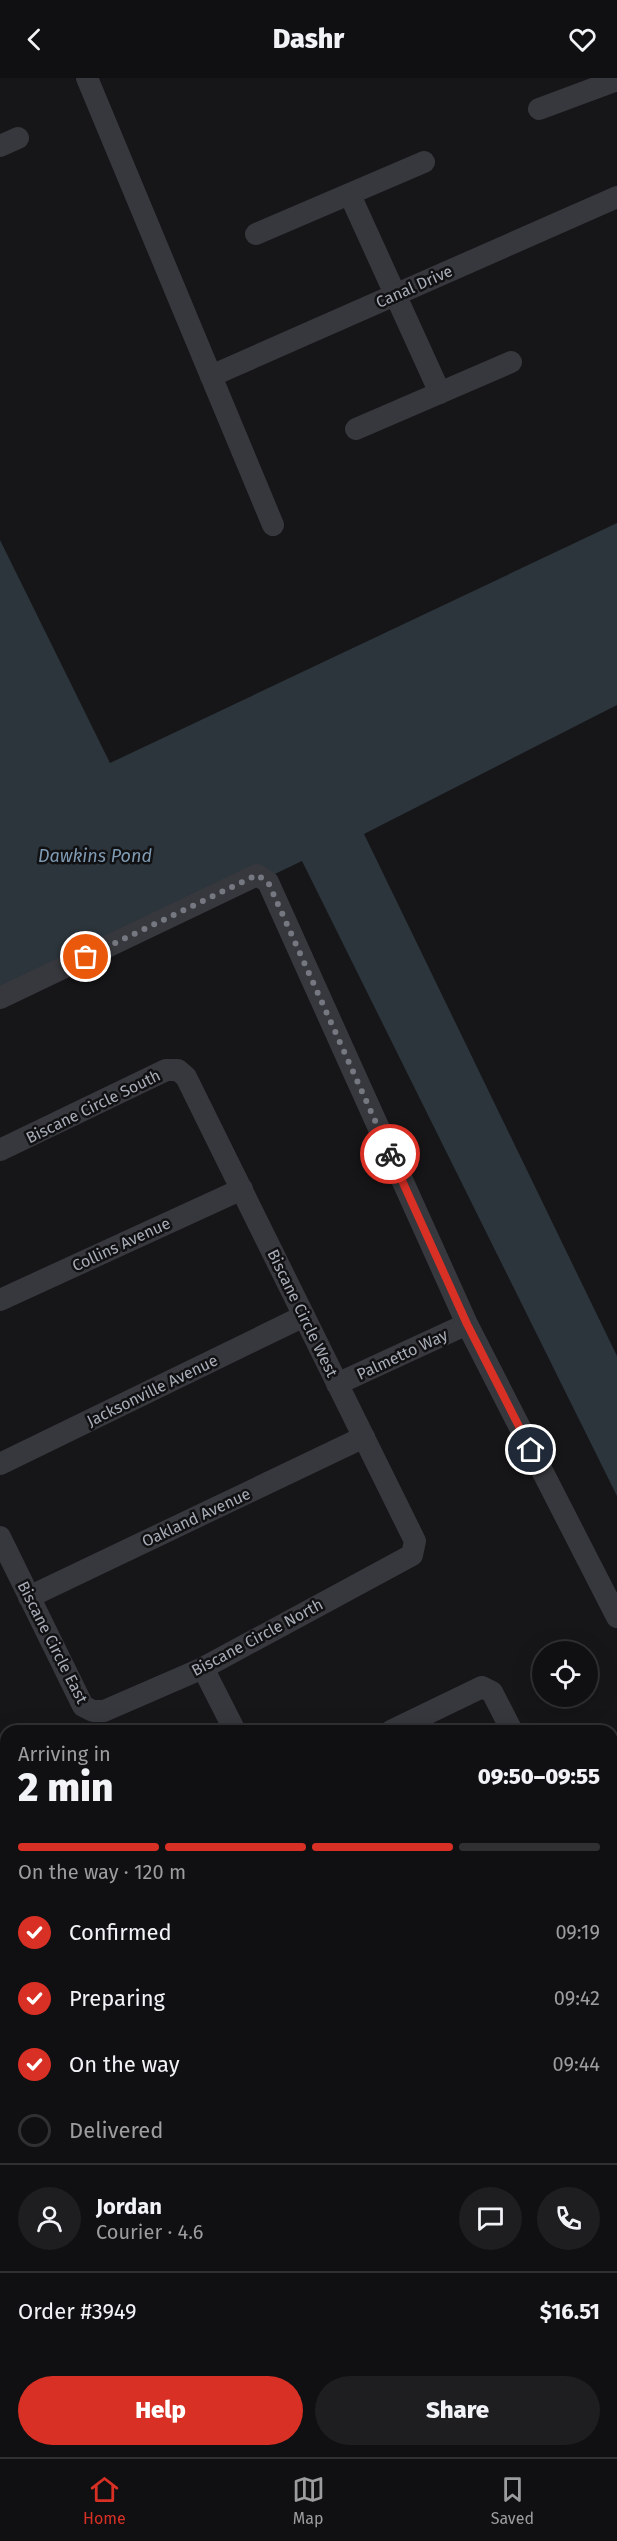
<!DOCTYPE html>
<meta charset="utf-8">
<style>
:root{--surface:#101012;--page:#1e1e20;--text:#f1f3f6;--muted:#9c9d9f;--line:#303032;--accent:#d93025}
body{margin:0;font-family:"Fira Sans",sans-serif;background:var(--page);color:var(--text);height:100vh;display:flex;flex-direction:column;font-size:22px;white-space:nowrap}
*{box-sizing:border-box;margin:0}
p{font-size:20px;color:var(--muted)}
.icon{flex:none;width:33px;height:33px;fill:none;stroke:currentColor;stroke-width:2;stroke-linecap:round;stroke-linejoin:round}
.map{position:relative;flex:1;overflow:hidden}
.panel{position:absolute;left:0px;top:1647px;width:618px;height:732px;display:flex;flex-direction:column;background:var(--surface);border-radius:18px 18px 0 0;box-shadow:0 6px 24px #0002,0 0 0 2px var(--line)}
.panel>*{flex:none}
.tools{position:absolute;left:532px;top:1563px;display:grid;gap:12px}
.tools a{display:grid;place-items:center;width:66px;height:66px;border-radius:50%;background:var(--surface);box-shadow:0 6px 24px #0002,0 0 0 2px var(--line);font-size:30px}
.pin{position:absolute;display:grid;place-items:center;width:51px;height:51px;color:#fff;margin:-26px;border:3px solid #fff;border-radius:50%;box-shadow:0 2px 6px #0007}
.courier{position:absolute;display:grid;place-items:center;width:60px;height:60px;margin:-30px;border:4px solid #d93025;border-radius:50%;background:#fff;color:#222;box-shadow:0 2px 8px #0007}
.headline em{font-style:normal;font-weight:800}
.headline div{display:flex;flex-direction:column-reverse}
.headline{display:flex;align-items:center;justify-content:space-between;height:102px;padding:0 18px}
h1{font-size:39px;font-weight:800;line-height:45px}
.bar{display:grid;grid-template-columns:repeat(4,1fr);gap:9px 6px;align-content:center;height:72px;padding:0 18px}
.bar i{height:8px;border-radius:4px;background:var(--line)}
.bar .on{background:var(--accent)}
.bar p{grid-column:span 4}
.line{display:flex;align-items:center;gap:15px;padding:0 18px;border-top:2px solid var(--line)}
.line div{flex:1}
.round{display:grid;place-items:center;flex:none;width:63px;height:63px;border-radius:32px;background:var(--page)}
ol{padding:0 18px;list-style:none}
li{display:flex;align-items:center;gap:18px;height:66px}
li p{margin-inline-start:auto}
li .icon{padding:6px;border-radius:50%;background:var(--accent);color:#fff;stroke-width:4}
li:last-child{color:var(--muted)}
li i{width:33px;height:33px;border:3px solid var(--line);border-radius:50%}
.cta{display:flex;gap:12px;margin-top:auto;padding:12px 18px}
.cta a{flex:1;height:69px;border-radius:36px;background:var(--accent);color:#fff;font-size:24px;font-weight:800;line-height:69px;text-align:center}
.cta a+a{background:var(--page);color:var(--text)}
header{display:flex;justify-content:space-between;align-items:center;height:78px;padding:0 18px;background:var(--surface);font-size:27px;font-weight:800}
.menu{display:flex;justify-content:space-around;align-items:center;height:84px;border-top:2px solid var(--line);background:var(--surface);font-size:16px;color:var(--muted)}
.menu a{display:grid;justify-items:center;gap:3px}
.menu .on{color:var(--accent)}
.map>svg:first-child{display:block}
.green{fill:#1e261f}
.water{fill:#2c353c}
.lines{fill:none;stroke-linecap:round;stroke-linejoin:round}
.minor{stroke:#37383d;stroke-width:22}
.major{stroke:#53555c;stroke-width:30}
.done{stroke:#757880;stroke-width:6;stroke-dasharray:0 10.8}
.route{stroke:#d93025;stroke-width:8}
.labels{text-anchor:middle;stroke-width:5;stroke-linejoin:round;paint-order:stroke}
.street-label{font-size:16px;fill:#a8adb8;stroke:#111113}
.water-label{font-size:18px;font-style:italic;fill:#7f9bb3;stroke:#111113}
</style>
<header><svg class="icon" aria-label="back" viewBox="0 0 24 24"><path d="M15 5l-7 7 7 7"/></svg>Dashr<svg class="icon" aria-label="heart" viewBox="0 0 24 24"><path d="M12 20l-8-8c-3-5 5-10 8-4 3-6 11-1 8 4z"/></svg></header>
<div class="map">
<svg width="617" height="2379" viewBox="0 0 617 2379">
<rect width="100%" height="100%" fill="#161618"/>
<!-- green -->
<polygon class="green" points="0,1948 6,1961 6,2373 207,2373 210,2379 0,2379"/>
<!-- water -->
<polygon class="water" points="617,445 617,627 364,756 617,1278 617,1418 302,783 0,928 0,462 110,685"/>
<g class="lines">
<!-- minor -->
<g class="minor">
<polyline points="87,0 273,447"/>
<polyline points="539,31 617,2"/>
<polyline points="0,68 18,60"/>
<polyline points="350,117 440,315"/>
<polyline points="256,156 424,84"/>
<polyline points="211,298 617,119"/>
<polyline points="356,351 511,284"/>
<polyline points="0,920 257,797 268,804 467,1246 617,1539"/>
<polyline points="0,1072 166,992 178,992 186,999 415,1463 412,1477 203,1590 104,1633 93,1633 83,1628 0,1459"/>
<polyline points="0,1222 242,1111"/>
<polyline points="337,1306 467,1246"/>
<polyline points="0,1386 304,1238"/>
<polyline points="29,1519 364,1359"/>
<polyline points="203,1590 235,1653"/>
<polyline points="391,1653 482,1609 492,1614 512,1653"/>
<polyline points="612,1755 617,1753"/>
<polyline points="0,1776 6,1788"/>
<polyline points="612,1858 617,1869"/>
<polyline points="612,2012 617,2010"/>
<polyline points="612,2162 617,2160"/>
<polyline points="612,2312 617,2309"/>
<polyline points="298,2373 301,2379"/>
<polyline points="453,2373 456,2379"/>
<polyline points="588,2373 591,2379"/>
<polyline points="473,2379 486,2373"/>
</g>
<!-- major -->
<g class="major">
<polyline points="0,1924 6,1937"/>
<polyline points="217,2373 220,2379"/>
</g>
</g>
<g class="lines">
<!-- done -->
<polyline class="done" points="86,879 257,797 268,804 390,1076"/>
<!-- route -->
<polyline class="route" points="390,1076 467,1246 531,1372"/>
</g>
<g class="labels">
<!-- street labels -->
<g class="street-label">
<text transform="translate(414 208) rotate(-24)" y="6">Canal Drive</text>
<text transform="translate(93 1028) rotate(-26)" y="6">Biscane Circle South</text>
<text transform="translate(121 1166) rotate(-25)" y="6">Collins Avenue</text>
<text transform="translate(303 1235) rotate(64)" y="6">Biscane Circle West</text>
<text transform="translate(402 1276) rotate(-25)" y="6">Palmetto Way</text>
<text transform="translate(152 1312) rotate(-26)" y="6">Jacksonville Avenue</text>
<text transform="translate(196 1439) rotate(-25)" y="6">Oakland Avenue</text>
<text transform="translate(257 1559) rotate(-28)" y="6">Biscane Circle North</text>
<text transform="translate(53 1564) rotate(63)" y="6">Biscane Circle East</text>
</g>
<!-- water labels -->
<g class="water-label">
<text x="95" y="784">Dawkins Pond</text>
</g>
</g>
</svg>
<div class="tools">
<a><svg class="icon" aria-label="locate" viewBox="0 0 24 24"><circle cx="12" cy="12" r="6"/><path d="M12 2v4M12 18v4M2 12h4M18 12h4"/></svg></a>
</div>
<div class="pin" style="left:86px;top:879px;background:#ea580c"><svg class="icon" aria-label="bag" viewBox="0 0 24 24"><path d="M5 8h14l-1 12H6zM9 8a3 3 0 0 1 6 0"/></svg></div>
<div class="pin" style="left:531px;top:1372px;background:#1f2937"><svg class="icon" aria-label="home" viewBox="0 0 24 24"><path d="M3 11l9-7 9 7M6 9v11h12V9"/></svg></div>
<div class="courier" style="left:390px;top:1076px"><svg class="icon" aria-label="bike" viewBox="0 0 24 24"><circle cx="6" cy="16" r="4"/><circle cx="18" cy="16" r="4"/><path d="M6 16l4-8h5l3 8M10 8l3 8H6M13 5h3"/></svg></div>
<section class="panel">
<div class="headline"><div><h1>2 min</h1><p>Arriving in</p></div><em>09:50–09:55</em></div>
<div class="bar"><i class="on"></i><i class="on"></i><i class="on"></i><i></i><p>On the way · 120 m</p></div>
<ol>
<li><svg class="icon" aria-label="check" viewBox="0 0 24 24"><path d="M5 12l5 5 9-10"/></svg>Confirmed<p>09:19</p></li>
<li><svg class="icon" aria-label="check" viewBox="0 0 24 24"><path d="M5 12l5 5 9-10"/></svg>Preparing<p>09:42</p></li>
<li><svg class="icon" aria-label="check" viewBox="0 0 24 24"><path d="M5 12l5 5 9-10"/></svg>On the way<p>09:44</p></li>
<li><i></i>Delivered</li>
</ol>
<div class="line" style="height:108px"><a class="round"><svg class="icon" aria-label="person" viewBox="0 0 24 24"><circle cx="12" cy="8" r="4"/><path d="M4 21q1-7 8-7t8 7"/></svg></a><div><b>Jordan</b><p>Courier · 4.6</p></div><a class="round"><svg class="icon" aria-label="chat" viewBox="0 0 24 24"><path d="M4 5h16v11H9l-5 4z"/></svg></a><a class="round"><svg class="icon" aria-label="phone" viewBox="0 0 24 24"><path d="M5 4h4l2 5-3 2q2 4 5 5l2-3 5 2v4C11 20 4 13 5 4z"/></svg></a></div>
<div class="line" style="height:78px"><div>Order #3949</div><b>$16.51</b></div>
<div class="cta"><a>Help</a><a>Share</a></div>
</section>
</div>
<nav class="menu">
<a class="on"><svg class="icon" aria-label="home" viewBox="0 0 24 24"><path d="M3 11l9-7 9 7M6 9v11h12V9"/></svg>Home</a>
<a><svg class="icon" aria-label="map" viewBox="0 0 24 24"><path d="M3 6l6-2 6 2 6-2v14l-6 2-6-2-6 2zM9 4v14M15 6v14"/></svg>Map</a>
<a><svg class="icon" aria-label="saved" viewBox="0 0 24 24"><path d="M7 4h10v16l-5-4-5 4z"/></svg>Saved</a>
</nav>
